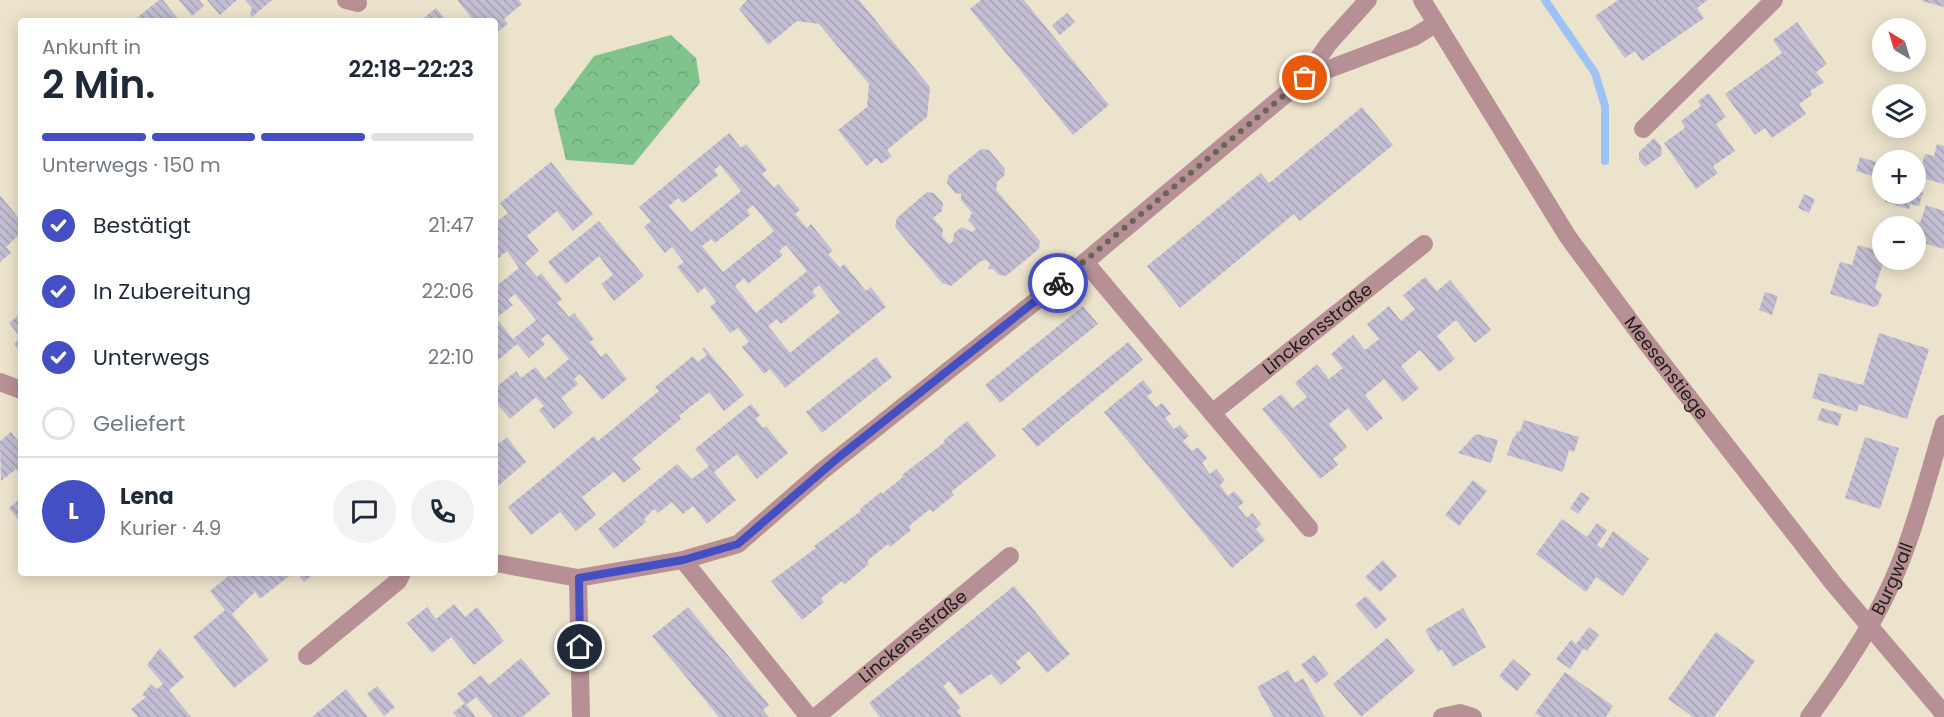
<!DOCTYPE html>
<html lang="de">
<meta charset="utf-8">
<style>
:root{--surface:#fff;--page:#f2f2f3;--text:#1f2937;--muted:#747a83;--line:#e0e1e3;--accent:#434fc3}
body{margin:0;font-family:Poppins,sans-serif;background:var(--page);color:var(--text);height:100vh;display:flex;flex-direction:column;font-size:22px;white-space:nowrap}
*{box-sizing:border-box;margin:0}
p{font-size:20px;color:var(--muted)}
.icon{flex:none;width:33px;height:33px;fill:none;stroke:currentColor;stroke-width:2;stroke-linecap:round;stroke-linejoin:round}
.map{position:relative;flex:1;overflow:hidden}
.details{position:absolute;left:18px;top:18px;width:480px;height:558px;display:flex;flex-direction:column;background:var(--surface);border-radius:6px;box-shadow:0 3px 15px #0003}
.details>*{flex:none}
.needle{width:39px;rotate:322deg}
.tools{position:absolute;left:1872px;top:18px;display:grid;gap:12px}
.tools a{display:grid;place-items:center;width:54px;height:54px;border-radius:50%;background:var(--surface);box-shadow:0 3px 15px #0003;font-size:30px}
.pin{position:absolute;display:grid;place-items:center;width:51px;height:51px;color:#fff;margin:-26px;border:3px solid #fff;border-radius:50%;box-shadow:0 2px 6px #0007}
.courier{position:absolute;display:grid;place-items:center;width:60px;height:60px;margin:-30px;border:4px solid #434fc3;border-radius:50%;background:#fff;color:#222;box-shadow:0 2px 8px #0007}
.headline em{font-style:normal;font-weight:600}
.headline div{display:flex;flex-direction:column-reverse}
.headline{display:flex;align-items:center;justify-content:space-between;height:102px;padding:0 24px}
h1{font-size:39px;font-weight:600;line-height:45px}
.bar{display:grid;grid-template-columns:repeat(4,1fr);gap:9px 6px;align-content:center;height:72px;padding:0 24px}
.bar i{height:8px;border-radius:4px;background:var(--line)}
.bar .selected{background:var(--accent)}
.bar p{grid-column:span 4}
.line{display:flex;align-items:center;gap:15px;padding:0 24px;border-top:2px solid var(--line)}
.line div{flex:1}
.round{display:grid;place-items:center;flex:none;width:63px;height:63px;border-radius:32px;background:var(--page)}
ol{padding:0 24px;list-style:none}
li{display:flex;align-items:center;gap:18px;height:66px}
li p{margin-inline-start:auto}
li .icon{padding:6px;border-radius:50%;background:var(--accent);color:#fff;stroke-width:4}
li:last-child{color:var(--muted)}
li i{width:33px;height:33px;border:3px solid var(--line);border-radius:50%}
.map>svg:first-child{display:block}
.park{fill:url(#park-crowns)}
.lines{fill:none;stroke-linecap:round;stroke-linejoin:round}
.stream{stroke:#9dc2f6;stroke-width:8}
.building{fill:url(#building-back-hatch);fill-rule:evenodd}
.minor{stroke:#b79095;stroke-width:18}
.done{stroke:#696456;stroke-width:6;stroke-dasharray:0 10.8}
.route{stroke:#434fc3;stroke-width:8}
.labels{text-anchor:middle;stroke-width:5;stroke-linejoin:round;paint-order:stroke}
.street-label{font-size:18px;fill:#231f17;stroke:#ece3cc}
</style>
<div class="map">
<svg width="1944" height="717" viewBox="0 0 1944 717">
<defs>
<pattern id="park-crowns" width="20" height="18" patternUnits="userSpaceOnUse" patternTransform="scale(1.5)"><rect width="20" height="18" fill="#81c38c"/><path d="M2 6a3 3 0 1 1 6 0M12 15a3 3 0 1 1 6 0" fill="none" stroke="#6fa778"/></pattern>
<pattern id="building-back-hatch" width="6" height="6" patternUnits="userSpaceOnUse" patternTransform="scale(1.5)"><rect width="6" height="6" fill="#c3bdd3"/><path d="M-1 5l2 2M0 0l6 6M5-1l2 2" fill="none" stroke="#a7a2b4"/></pattern>
</defs>
<rect width="100%" height="100%" fill="#ece3cc"/>
<!-- park -->
<polygon class="park" points="671,35 696,58 700,83 633,165 566,160 554,110 594,56"/>
<g class="lines">
<!-- stream -->
<polyline class="stream" points="1545,0 1595,73 1605,106 1605,161"/>
</g>
<!-- building -->
<g class="building">
<polygon points="159,0 163,0 180,21 133,21"/>
<polygon points="179,0 199,0 204,6 192,16"/>
<polygon points="207,0 237,0 220,15"/>
<polygon points="245,0 272,0 252,17 250,14 252,8"/>
<polygon points="457,0 519,0 522,4 504,19 508,24 495,34 495,21 474,21"/>
<polygon points="747,0 859,0 930,87 927,117 887,150 892,156 881,164 876,158 867,166 838,130 867,107 869,84 819,24 797,21 768,45 739,9"/>
<polygon points="981,0 1024,0 1109,105 1073,135 970,9"/>
<polygon points="1618,0 1708,0 1697,8 1704,18 1642,61 1635,51 1625,58 1595,16"/>
<polygon points="1922,0 1944,0 1944,7 1922,1"/>
<polygon points="436,8 447,21 420,21"/>
<polygon points="1067,13 1075,22 1060,35 1052,25"/>
<polygon points="1797,22 1827,64 1816,72 1824,82 1810,91 1812,95 1799,104 1806,114 1772,138 1765,128 1755,135 1725,94 1782,53 1773,40"/>
<polygon points="1709,93 1726,117 1716,124 1735,151 1713,166 1718,173 1696,189 1664,143 1685,128 1681,121 1701,106 1698,101"/>
<polygon points="1362,107 1393,145 1300,221 1294,214 1180,308 1147,266 1261,173 1269,183"/>
<path d="M729 133 741 148 746 144 767 170 762 174 774 188 778 184 800 210 795 214 807 228 811 224 833 251 828 254 840 268 844 264 866 291 871 287 886 307 785 388 770 369 764 374 742 347 749 342 738 328 730 333 710 307 716 302 705 287 698 293 677 267 684 262 672 247 665 253 644 227 651 221 639 207ZM720 165 741 191 691 232 669 206 678 198 683 203 701 189 718 175 714 170ZM753 205 774 231 723 272 702 246 711 239 715 243 733 229 750 215 747 210ZM786 245 807 271 756 313 735 286 744 278 748 284 783 255 779 251ZM819 285 840 312 790 353 768 326 777 319 781 324 816 296 812 291Z"/>
<polygon points="1654,138 1661,146 1662,155 1645,167 1639,160 1639,152"/>
<polygon points="1937,144 1944,146 1944,184 1918,177 1925,154 1934,156"/>
<polygon points="981,149 989,150 1005,169 1004,176 997,182 996,190 1040,241 1039,249 1006,276 999,275 993,269 988,269 990,264 986,260 981,261 951,286 942,283 895,227 897,218 927,192 934,193 943,203 942,211 933,218 943,229 942,236 949,244 953,241 954,233 962,227 972,232 976,229 968,220 972,213 961,200 961,194 955,193 947,183 948,176"/>
<polygon points="1860,157 1882,164 1882,179 1856,171"/>
<path d="M551 162 593 214 573 231 557 211 527 236 539 251 525 263 537 277 541 273 562 299 557 303 569 317 574 313 594 339 590 342 601 357 606 353 627 379 602 400 580 374 574 379 578 384 561 398 573 413 554 429 539 410 544 406 536 397 510 419 495 401V388L516 371 521 378 535 367 545 379 569 359 548 334 541 339 545 344 529 358 517 344 498 360 495 357V287L519 268 507 251 495 261V223L508 213 500 203ZM515 294 536 320 513 339 496 318 513 305 508 300Z"/>
<polygon points="1916,189 1923,192 1919,206 1910,204 1909,209 1885,202 1888,194 1916,194"/>
<polygon points="1804,194 1815,199 1809,213 1798,208"/>
<polygon points="0,195 21,221 21,233 6,247 11,253 0,262"/>
<polygon points="1926,205 1944,211 1944,249 1916,241 1916,226 1900,226 1902,217 1920,223"/>
<polygon points="599,221 644,276 614,301 601,284 613,275 599,256 566,284 548,262"/>
<polygon points="1858,245 1882,252 1884,260 1875,288 1882,294 1878,305 1874,307 1830,294 1840,262 1852,265"/>
<polygon points="1425,277 1437,291 1450,280 1491,330 1475,343 1456,320 1437,336 1455,359 1439,372 1420,350 1401,366 1419,388 1403,402 1384,379 1365,395 1383,418 1367,431 1348,408 1329,424 1347,447 1333,459 1338,465 1320,479 1262,409 1281,394 1293,408 1307,397 1295,383 1317,364 1329,379 1343,368 1331,354 1353,335 1365,350 1379,339 1367,324 1389,306 1401,321 1415,309 1403,295"/>
<polygon points="1765,292 1778,296 1772,315 1759,310"/>
<polygon points="1083,306 1098,324 1000,403 985,385"/>
<polygon points="21,313 21,352 14,344 21,338 9,323"/>
<polygon points="1879,333 1929,349 1907,419 1859,404 1857,412 1812,398 1819,373 1863,385"/>
<polygon points="1128,342 1143,360 1037,447 1022,429"/>
<polygon points="704,347 744,395 724,411 709,392 679,416 681,419 632,459 641,469 623,483 614,472 582,497 596,515 576,531 560,512 531,535 508,507 594,436 598,441 659,391 655,387 693,356 698,362 707,355 702,349"/>
<polygon points="876,357 892,377 822,433 806,412"/>
<polygon points="1143,380 1153,392 1147,396 1156,407 1162,403 1171,414 1165,418 1174,429 1180,425 1189,436 1183,441 1192,451 1198,447 1207,458 1202,463 1210,474 1216,469 1225,480 1220,485 1228,496 1234,491 1244,502 1238,507 1247,518 1252,513 1261,524 1256,529 1265,540 1232,568 1104,412"/>
<polygon points="751,404 760,415 756,419 763,428 766,426 788,453 757,479 737,454 714,472 736,500 707,524 693,506 683,514 672,502 658,513 654,509 644,519 646,522 614,549 598,529 677,464 692,479 709,466 695,449"/>
<polygon points="1822,408 1842,414 1838,426 1817,420"/>
<polygon points="1524,420 1579,437 1574,452 1569,450 1563,472 1507,455 1513,437 1515,437 1517,431 1520,432"/>
<polygon points="967,421 996,456 951,492 954,495 933,512 930,509 909,526 911,530 890,547 888,544 867,561 869,564 845,584 842,581 821,598 824,602 802,620 771,581 816,548 814,546 861,511 860,509 881,492 882,494 903,477 902,475 945,442 944,440"/>
<polygon points="11,432 21,445 21,476 16,469 1,481 0,441"/>
<polygon points="1476,434 1498,440 1491,463 1458,453"/>
<polygon points="495,436 500,443 507,437 526,462 498,486 495,482"/>
<polygon points="1865,437 1899,448 1880,509 1845,498"/>
<polygon points="1473,480 1487,491 1459,526 1445,515"/>
<polygon points="1581,492 1590,498 1578,514 1570,508"/>
<polygon points="21,498 21,523 9,508"/>
<polygon points="1562,519 1587,537 1597,523 1607,530 1597,545 1602,549 1613,531 1649,559 1623,596 1596,577 1586,592 1536,554"/>
<polygon points="1383,560 1397,576 1380,592 1365,577"/>
<polygon points="232,573 293,573 260,599 255,592 232,614 269,660 234,688 193,637 225,610 210,591"/>
<polygon points="297,573 315,573 304,582"/>
<polygon points="1014,586 1070,654 1047,673 1029,651 1016,662 1021,668 1001,685 991,674 960,695 949,681 943,686 960,708 957,711 962,717 880,717 869,703"/>
<polygon points="1366,596 1387,619 1376,629 1355,605"/>
<polygon points="454,604 465,617 477,607 504,641 474,665 451,637 432,653 407,623 427,607 436,619"/>
<polygon points="688,607 769,705 763,710 769,717 719,717 652,636"/>
<polygon points="1463,608 1486,647 1453,667 1442,649 1438,652 1425,630"/>
<polygon points="1589,627 1599,635 1587,651 1584,648 1570,669 1556,659 1571,640 1576,644"/>
<polygon points="1716,632 1755,661 1714,717 1693,717 1668,699"/>
<polygon points="1387,638 1415,671 1361,717 1333,684"/>
<polygon points="160,648 184,677 169,690 191,717 138,717 131,709 146,697 142,695 151,684 157,689 163,684 147,665"/>
<polygon points="1314,655 1329,674 1316,684 1301,665"/>
<polygon points="521,658 550,694 522,717 493,717 476,697 466,705 457,694 481,675 489,685"/>
<polygon points="1513,659 1531,674 1517,691 1499,676"/>
<polygon points="1288,670 1295,683 1303,678 1325,717 1274,717 1257,687"/>
<polygon points="1565,672 1613,706 1606,717 1541,717 1535,713"/>
<polygon points="377,686 395,707 384,716 367,694"/>
<polygon points="346,689 368,717 312,717"/>
<polygon points="465,703 476,717 457,717 453,713"/>
</g>
<g class="lines">
<!-- minor -->
<g class="minor">
<polyline points="346,0 358,3"/>
<path id="s1" d="M1422 0 1568 237 1645 341 1833 583 1944 714"/>
<polyline points="1305,78 1414,37 1435,24"/>
<polyline points="1643,129 1774,0"/>
<polyline points="1085,262 1309,528"/>
<polyline points="0,382 21,390"/>
<path id="s2" d="M1212 413 1424 244"/>
<polyline points="683,560 809,717"/>
<polyline points="495,563 578,578 683,560 738,544 822,471 1085,262 1305,78 1329,43 1368,0"/>
<polyline points="578,578 581,717"/>
<polyline points="307,656 398,581 402,573"/>
<path id="s3" d="M816 717 1010 556"/>
<polyline points="1442,717 1460,713 1473,717"/>
<path id="s4" d="M1809 717C1837 679 1864 640 1885 597 1912 543 1926 482 1944 424"/>
</g>
</g>
<g class="lines">
<!-- done -->
<polyline class="done" points="1058,283 1305,78"/>
<!-- route -->
<polyline class="route" points="580,647 579,578 683,560 738,544 839,457 1058,283"/>
</g>
<g class="labels">
<!-- street labels -->
<g class="street-label">
<text dy="6" stroke="none"><textPath href="#s2" startOffset="135">Linckensstraße</textPath></text>
<text dy="6" stroke="none"><textPath href="#s1" startOffset="442">Meesenstiege</textPath></text>
<text dy="6" stroke="none"><textPath href="#s4" startOffset="162">Burgwall</textPath></text>
<text dy="6" stroke="none"><textPath href="#s3" startOffset="126">Linckensstraße</textPath></text>
</g>
</g>
</svg>
<div class="tools">
<a><svg class="needle" viewBox="-14 -14 28 28"><path d="M0-13l5 13h-10z" fill="#e53935"/><path d="M0 13l5-13h-10z" fill="#747a83"/></svg></a>
<a><svg class="icon" aria-label="layers" viewBox="0 0 24 24"><path d="M12 4l9 5-9 5-9-5zM3 14l9 5 9-5"/></svg></a>
<a>+</a>
<a>−</a>
</div>
<div class="pin" style="left:1305px;top:78px;background:#ea580c"><svg class="icon" aria-label="bag" viewBox="0 0 24 24"><path d="M5 8h14l-1 12H6zM9 8a3 3 0 0 1 6 0"/></svg></div>
<div class="pin" style="left:580px;top:647px;background:#1f2937"><svg class="icon" aria-label="home" viewBox="0 0 24 24"><path d="M3 11l9-7 9 7M6 9v11h12V9"/></svg></div>
<div class="courier" style="left:1058px;top:283px"><svg class="icon" aria-label="bike" viewBox="0 0 24 24"><circle cx="6" cy="16" r="4"/><circle cx="18" cy="16" r="4"/><path d="M6 16l4-8h5l3 8M10 8l3 8H6M13 5h3"/></svg></div>
<section class="details">
<div class="headline"><div><h1>2 Min.</h1><p>Ankunft in</p></div><em>22:18–22:23</em></div>
<div class="bar"><i class="selected"></i><i class="selected"></i><i class="selected"></i><i></i><p>Unterwegs · 150 m</p></div>
<ol>
<li><svg class="icon" aria-label="check" viewBox="0 0 24 24"><path d="M5 12l5 5 9-10"/></svg>Bestätigt<p>21:47</p></li>
<li><svg class="icon" aria-label="check" viewBox="0 0 24 24"><path d="M5 12l5 5 9-10"/></svg>In Zubereitung<p>22:06</p></li>
<li><svg class="icon" aria-label="check" viewBox="0 0 24 24"><path d="M5 12l5 5 9-10"/></svg>Unterwegs<p>22:10</p></li>
<li><i></i>Geliefert</li>
</ol>
<div class="line" style="height:108px"><b class="round" style="background:var(--accent);color:#fff">L</b><div><b>Lena</b><p>Kurier · 4.9</p></div><a class="round"><svg class="icon" aria-label="chat" viewBox="0 0 24 24"><path d="M4 5h16v11H9l-5 4z"/></svg></a><a class="round"><svg class="icon" aria-label="phone" viewBox="0 0 24 24"><path d="M5 4h4l2 5-3 2q2 4 5 5l2-3 5 2v4C11 20 4 13 5 4z"/></svg></a></div>
</section>
</div>
